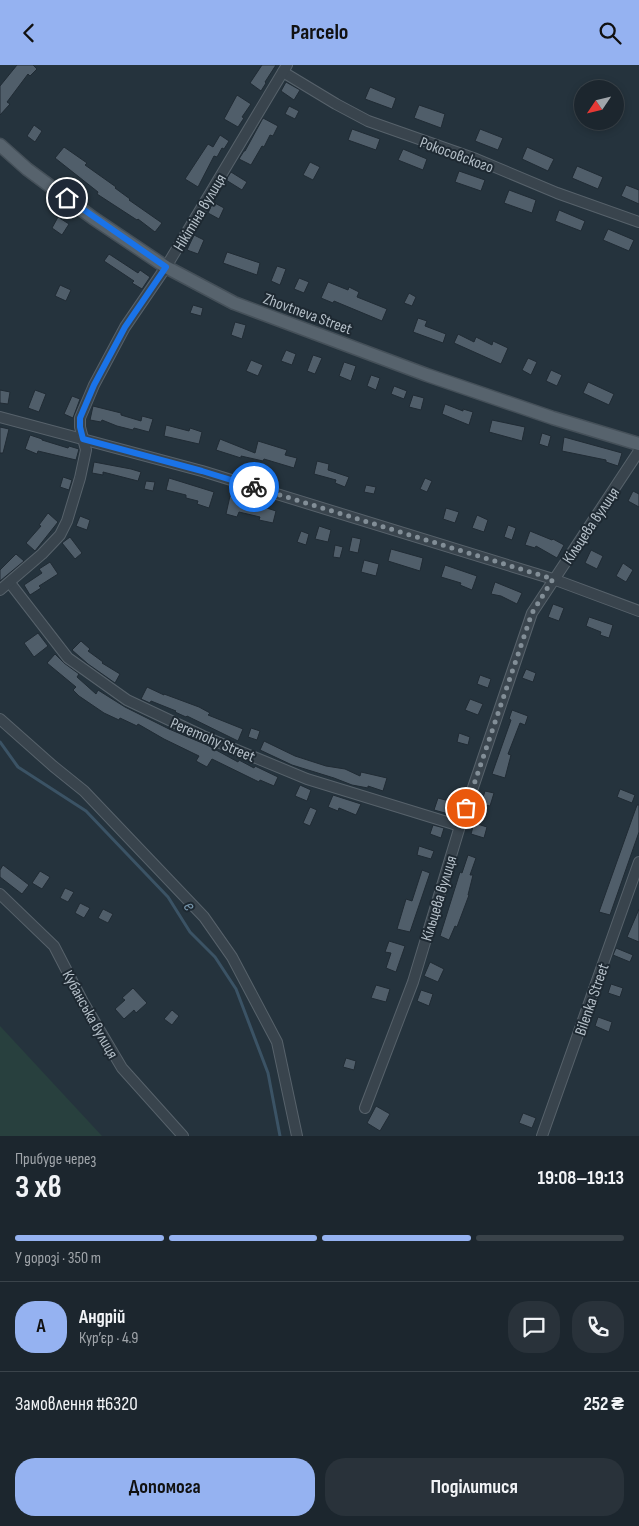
<!DOCTYPE html>
<html lang="uk">
<meta charset="utf-8">
<style>
:root{--surface:#1c262e;--page:#29323a;--text:#f1f3f6;--muted:#a0a5aa;--line:#3a434a;--accent:#95b2f1}
body{margin:0;font-family:"Sofia Sans Condensed",sans-serif;background:var(--page);color:var(--text);height:100vh;display:flex;flex-direction:column;font-size:19px;white-space:nowrap}
*{box-sizing:border-box;margin:0}
p{font-size:16px;color:var(--muted)}
.icon{flex:none;width:28px;height:28px;fill:none;stroke:currentColor;stroke-width:2;stroke-linecap:round;stroke-linejoin:round}
.map{position:relative;height:1071px;overflow:hidden}
.sheet{display:flex;flex-direction:column;background:var(--surface);flex:1}
.sheet>*{flex:none}
.needle{width:32px;rotate:235deg}
.buttons{position:absolute;left:574px;top:15px;display:grid;gap:10px}
.buttons a{display:grid;place-items:center;width:50px;height:50px;border-radius:50%;background:var(--surface);box-shadow:0 2px 8px #0003,0 0 0 1px var(--line);font-size:25px}
.pin{position:absolute;display:grid;place-items:center;width:42px;height:42px;color:#fff;margin:-21px;border:2px solid #fff;border-radius:50%;box-shadow:0 1px 5px #0007}
.courier{position:absolute;display:grid;place-items:center;width:50px;height:50px;margin:-25px;border:4px solid #1a73e8;border-radius:50%;background:#fff;color:#222;box-shadow:0 1px 6px #0007}
.summary em{font-style:normal;font-weight:700}
.summary div{display:flex;flex-direction:column-reverse}
.summary{display:flex;align-items:center;justify-content:space-between;height:85px;padding:0 15px}
h1{font-size:32px;font-weight:700;line-height:38px}
.bar{display:grid;grid-template-columns:repeat(4,1fr);gap:8px 5px;align-content:center;height:60px;padding:0 15px}
.bar i{height:6px;border-radius:4px;background:var(--line)}
.bar .on{background:var(--accent)}
.bar p{grid-column:span 4}
.line{display:flex;align-items:center;gap:12px;padding:0 15px;border-top:1px solid var(--line)}
.line div{flex:1}
.round{display:grid;place-items:center;flex:none;width:52px;height:52px;border-radius:20px;background:var(--page)}
.cta{display:flex;gap:10px;margin-top:auto;padding:10px 15px}
.cta a{flex:1;height:58px;border-radius:20px;background:var(--accent);color:#111;font-size:20px;font-weight:700;line-height:58px;text-align:center}
.cta a+a{background:var(--page);color:var(--text)}
header{display:flex;justify-content:space-between;align-items:center;height:65px;padding:0 15px;background:var(--accent);color:#111;font-size:22px;font-weight:700}
.map>svg:first-child{display:block}
.green{fill:#28403e}
.lines{fill:none;stroke-linecap:round;stroke-linejoin:round}
.stream{stroke:#3b5365;stroke-width:3}
.building{fill:#505e6a;stroke:#202b34}
.minor-casing{stroke:#57626b;stroke-width:12}
.major-casing{stroke:#455059;stroke-width:15}
.minor{stroke:#39444d;stroke-width:10}
.major{stroke:#57636d;stroke-width:12}
.done{stroke:#828e97;stroke-width:5;stroke-dasharray:0 9}
.route{stroke:#1a73e8;stroke-width:6}
.labels{text-anchor:middle;stroke-width:4;stroke-linejoin:round;paint-order:stroke}
.street-label{font-size:16px;fill:#b4bfc8;stroke:#1e2932}
.water-label{font-size:18px;font-style:italic;fill:#7694aa;stroke:#1e2932}
</style>
<header><svg class="icon" aria-label="back" viewBox="0 0 24 24"><path d="M15 5l-7 7 7 7"/></svg>Parcelo<svg class="icon" aria-label="search" viewBox="0 0 24 24"><circle cx="10" cy="10" r="6"/><path d="M15 15l6 6"/></svg></header>
<div class="map">
<svg width="639" height="1071" viewBox="0 0 639 1071">
<rect width="100%" height="100%" fill="#25333d"/>
<!-- green -->
<polygon class="green" points="0,961 102,1071 0,1071"/>
<g class="lines">
<!-- stream -->
<polyline class="stream" points="0,677 18,702 86,746 168,832 190,867 215,892 236,924 268,1008 280,1071"/>
</g>
<!-- building -->
<g class="building">
<polygon points="17,0 33,0 37,4 30,11 28,9 7,37 10,39 0,50 0,21"/>
<polygon points="262,0 276,0 265,17 266,18 261,26 250,18"/>
<polygon points="286,17 300,25 294,35 281,26"/>
<polygon points="370,22 396,33 392,44 365,34"/>
<polygon points="237,30 251,39 242,52 244,53 238,62 224,54"/>
<polygon points="419,40 445,49 441,63 414,53"/>
<polygon points="289,41 299,46 295,54 285,49"/>
<polygon points="263,53 278,61 273,71 270,70 264,82 262,81 251,100 239,94 244,86 245,86"/>
<polygon points="34,60 42,66 35,77 27,71"/>
<polygon points="352,64 380,74 376,85 348,75"/>
<polygon points="480,64 503,73 498,85 475,76"/>
<polygon points="220,70 229,76 224,84 222,83 217,92 214,91 198,122 185,114 208,79 213,82"/>
<polygon points="64,82 87,98 85,100 116,122 115,123 130,134 129,135 162,158 155,167 138,154 137,155 97,129 98,127 55,93"/>
<polygon points="527,82 554,94 548,106 522,94"/>
<polygon points="403,84 427,94 423,105 398,95"/>
<polygon points="310,97 320,102 313,115 303,110"/>
<polygon points="577,101 603,112 598,124 572,113"/>
<polygon points="459,106 485,115 481,126 455,117"/>
<polygon points="231,107 247,117 242,125 226,115"/>
<polygon points="626,120 639,125 639,139 621,131"/>
<polygon points="509,125 536,135 532,148 504,138"/>
<polygon points="213,137 224,143 219,154 208,148"/>
<polygon points="559,145 585,156 581,166 555,156"/>
<polygon points="58,152 69,159 62,170 52,163"/>
<polygon points="608,164 634,175 629,186 603,175"/>
<polygon points="194,170 204,175 198,189 187,185"/>
<polygon points="227,187 260,198 257,210 223,198"/>
<polygon points="109,189 138,208 140,205 150,212 142,224 132,218 134,216 104,196"/>
<polygon points="277,201 286,204 280,220 271,216"/>
<polygon points="299,213 309,217 304,228 294,224"/>
<polygon points="328,217 348,225 349,222 359,227 357,232 387,244 382,256 334,236 333,238 321,233"/>
<polygon points="60,220 71,225 66,236 55,231"/>
<polygon points="409,228 416,232 412,241 404,238"/>
<polygon points="193,240 203,243 201,251 190,248"/>
<polygon points="418,253 427,256 425,261 446,269 443,278 413,267"/>
<polygon points="235,257 246,260 242,274 231,270"/>
<polygon points="458,269 474,277 476,272 492,280 493,276 508,283 501,299 454,278"/>
<polygon points="286,285 296,289 292,300 281,296"/>
<polygon points="313,290 322,293 315,309 307,306"/>
<polygon points="528,293 537,297 531,310 522,305"/>
<polygon points="251,295 263,300 258,311 246,306"/>
<polygon points="344,297 356,301 351,316 339,311"/>
<polygon points="551,305 562,310 557,321 546,316"/>
<polygon points="371,310 380,313 376,325 367,321"/>
<polygon points="588,317 614,329 609,340 583,328"/>
<polygon points="394,321 407,326 404,334 391,329"/>
<polygon points="0,325 10,327 8,339 0,338"/>
<polygon points="35,325 46,329 39,347 28,343"/>
<polygon points="413,330 424,333 421,345 409,342"/>
<polygon points="72,331 80,334 73,353 64,349"/>
<polygon points="445,339 463,346 463,344 473,347 469,360 442,349"/>
<polygon points="93,341 121,348 121,350 141,356 142,351 153,354 149,367 134,363 133,365 117,361 102,355 101,357 90,355"/>
<polygon points="492,355 525,362 522,376 489,367"/>
<polygon points="166,360 189,366 190,363 202,367 199,379 164,371"/>
<polygon points="0,362 9,364 3,388 0,388"/>
<polygon points="542,368 551,371 548,382 539,379"/>
<polygon points="30,370 42,374 42,375 68,383 69,381 79,384 76,395 38,386 37,389 25,384"/>
<polygon points="564,372 622,388 618,401 606,397 606,395 562,386"/>
<polygon points="220,374 255,388 258,376 287,385 285,390 297,393 294,403 264,394 263,396 241,391 241,393 216,385"/>
<polygon points="317,396 329,399 328,405 349,412 345,422 335,418 336,415 314,409"/>
<polygon points="94,397 131,404 141,407 138,416 103,407 103,410 92,408"/>
<polygon points="63,412 72,415 69,425 60,422"/>
<polygon points="169,413 214,427 209,443 197,439 198,436 186,433 186,430 166,425"/>
<polygon points="425,413 432,416 427,427 420,424"/>
<polygon points="146,416 155,417 153,426 144,424"/>
<polygon points="366,420 376,422 374,429 364,427"/>
<polygon points="633,426 639,429 639,442 628,436"/>
<polygon points="230,431 276,446 273,458 259,455 260,452 239,447 237,452 226,449"/>
<polygon points="446,443 459,447 455,458 443,454"/>
<polygon points="48,448 58,457 35,486 26,478 41,461 39,460"/>
<polygon points="477,450 488,455 484,467 472,463"/>
<polygon points="80,451 90,455 87,465 76,461"/>
<polygon points="508,460 516,463 512,475 504,472"/>
<polygon points="319,461 331,465 328,477 315,474"/>
<polygon points="301,466 309,469 306,480 297,477"/>
<polygon points="530,466 552,475 553,474 564,480 557,493 536,481 535,483 525,480"/>
<polygon points="70,472 82,488 75,494 62,478"/>
<polygon points="352,472 361,474 358,488 349,486"/>
<polygon points="335,480 343,482 340,493 333,492"/>
<polygon points="391,484 423,493 420,506 388,496"/>
<polygon points="591,485 603,491 597,504 585,498"/>
<polygon points="16,489 24,496 0,516 0,505"/>
<polygon points="364,495 379,499 376,511 361,507"/>
<polygon points="50,497 58,509 39,521 41,523 30,530 24,520 42,508 39,504"/>
<polygon points="623,498 633,505 626,517 616,511"/>
<polygon points="445,500 477,511 472,525 460,520 461,518 441,512"/>
<polygon points="495,517 522,528 517,539 501,531 491,529"/>
<polygon points="553,539 564,543 559,556 548,552"/>
<polygon points="589,552 613,560 609,573 600,570 601,567 586,561"/>
<polygon points="38,568 48,581 34,592 24,578"/>
<polygon points="81,576 90,584 88,586 103,597 102,598 120,609 115,618 88,599 72,585"/>
<polygon points="55,589 64,598 79,609 77,612 96,629 98,625 125,642 169,664 207,680 238,697 239,695 254,703 255,701 278,712 274,721 260,715 259,717 212,694 207,702 196,696 199,691 164,674 138,659 137,661 120,653 119,655 104,648 79,631 73,625 76,622 47,598"/>
<polygon points="526,604 536,608 533,617 522,613"/>
<polygon points="480,610 491,614 488,623 477,619"/>
<polygon points="147,622 164,630 164,629 199,642 210,648 208,650 243,664 238,676 187,651 186,652 175,647 176,646 151,636 150,638 141,634"/>
<polygon points="470,634 483,639 478,650 465,645"/>
<polygon points="512,645 528,651 525,660 520,658 508,689 511,690 505,713 492,709 511,655 509,654"/>
<polygon points="251,663 260,666 257,675 248,672"/>
<polygon points="459,668 470,672 468,680 457,677"/>
<polygon points="264,676 295,691 326,701 345,704 360,711 361,707 387,713 383,726 368,721 368,723 352,720 334,713 292,700 260,685"/>
<polygon points="300,720 311,725 307,736 295,731"/>
<polygon points="620,724 635,730 632,738 617,732"/>
<polygon points="485,726 494,728 490,741 481,739"/>
<polygon points="333,730 361,739 356,750 339,743 338,746 328,742"/>
<polygon points="438,733 449,736 445,748 434,745"/>
<polygon points="637,740 639,740 639,767 610,850 599,847"/>
<polygon points="310,742 317,745 310,761 303,758"/>
<polygon points="474,758 487,762 484,773 471,769"/>
<polygon points="433,760 444,763 441,773 430,769"/>
<polygon points="419,781 434,786 431,794 417,790"/>
<polygon points="468,790 476,793 470,810 473,810 468,830 469,830 457,862 455,861 449,875 440,871 460,807 462,808"/>
<polygon points="3,800 29,820 22,829 0,812 0,805"/>
<polygon points="422,805 430,808 410,867 397,864 406,834 412,836"/>
<polygon points="40,806 50,812 42,824 32,818"/>
<polygon points="65,823 74,827 68,837 60,833"/>
<polygon points="80,838 90,843 84,853 75,848"/>
<polygon points="103,844 113,849 108,858 98,853"/>
<polygon points="639,844 639,877 627,872"/>
<polygon points="389,876 405,881 396,907 386,903 391,888 385,887"/>
<polygon points="616,883 633,890 630,897 613,890"/>
<polygon points="430,897 444,904 438,917 424,911"/>
<polygon points="611,919 623,923 620,932 608,928"/>
<polygon points="376,920 390,924 386,937 371,933"/>
<polygon points="133,923 147,938 136,948 134,945 124,954 115,944 125,935 122,933"/>
<polygon points="421,925 433,929 429,941 417,936"/>
<polygon points="172,945 179,951 172,960 164,954"/>
<polygon points="598,952 612,957 609,967 595,961"/>
<polygon points="346,993 356,996 354,1005 343,1002"/>
<polygon points="376,1041 390,1049 380,1066 367,1058"/>
<polygon points="523,1048 536,1053 532,1063 519,1058"/>
</g>
<g class="lines">
<!-- minor casing -->
<g class="minor-casing">
<g id="minor">
<polyline points="283,7 336,39 368,56 476,94 557,128 639,157"/>
<polyline points="0,352 202,406 553,514 639,546"/>
<polyline points="10,518 68,593 127,635 203,671 307,714 460,761"/>
<polyline points="0,525 42,489 60,470 67,456 80,413 86,385 80,362 80,353 94,320 125,262 166,202 287,0"/>
<polyline points="0,654 53,701 84,726 204,852 232,892 277,977 297,1071"/>
<polyline points="0,829 54,881 83,937 122,1003 183,1071"/>
<polyline points="365,1043 413,917 460,761 532,548 639,386"/>
<polyline points="542,1071 639,797"/>
</g>
</g>
<!-- major casing -->
<g class="major-casing">
<polyline id="major" points="0,80 27,104 93,153 166,202 234,238 427,310 553,353 639,379"/>
</g>
<!-- minor -->
<use href="#minor" class="minor"/>
<!-- major -->
<use href="#major" class="major"/>
</g>
<g class="lines">
<!-- done -->
<polyline class="done" points="254,422 553,514 532,548 466,743"/>
<!-- route -->
<polyline class="route" points="67,133 166,202 125,262 94,320 80,353 80,362 83,374 202,406 254,422"/>
</g>
<g class="labels">
<!-- street labels -->
<g class="street-label">
<text transform="translate(457 89) rotate(20)" y="6">Рокосовского</text>
<text transform="translate(199 147) rotate(-59)" y="6">Нікітіна вулиця</text>
<text transform="translate(308 248) rotate(20)" y="6">Zhovtneva Street</text>
<text transform="translate(590 460) rotate(-56)" y="6">Кільцева вулиця</text>
<text transform="translate(213 674) rotate(23)" y="6">Peremohy Street</text>
<text transform="translate(438 833) rotate(-73)" y="6">Кільцева вулиця</text>
<text transform="translate(591 934) rotate(-71)" y="6">Bilenka Street</text>
<text transform="translate(91 949) rotate(61)" y="6">Кубанська вулиця</text>
</g>
<!-- water labels -->
<g class="water-label">
<text transform="translate(190 841) rotate(57)" y="6">e</text>
</g>
</g>
</svg>
<div class="buttons">
<a><svg class="needle" viewBox="-14 -14 28 28"><path d="M0-13l5 13h-10z" fill="#e53935"/><path d="M0 13l5-13h-10z" fill="#a0a5aa"/></svg></a>
</div>
<div class="pin" style="left:466px;top:743px;background:#ea580c"><svg class="icon" aria-label="bag" viewBox="0 0 24 24"><path d="M5 8h14l-1 12H6zM9 8a3 3 0 0 1 6 0"/></svg></div>
<div class="pin" style="left:67px;top:133px;background:#1f2937"><svg class="icon" aria-label="home" viewBox="0 0 24 24"><path d="M3 11l9-7 9 7M6 9v11h12V9"/></svg></div>
<div class="courier" style="left:254px;top:422px"><svg class="icon" aria-label="bike" viewBox="0 0 24 24"><circle cx="6" cy="16" r="4"/><circle cx="18" cy="16" r="4"/><path d="M6 16l4-8h5l3 8M10 8l3 8H6M13 5h3"/></svg></div>
</div>
<section class="sheet">
<div class="summary"><div><h1>3 хв</h1><p>Прибуде через</p></div><em>19:08–19:13</em></div>
<div class="bar"><i class="on"></i><i class="on"></i><i class="on"></i><i></i><p>У дорозі · 350 m</p></div>
<div class="line" style="height:90px"><b class="round" style="background:var(--accent);color:#111">А</b><div><b>Андрій</b><p>Кур’єр · 4.9</p></div><a class="round"><svg class="icon" aria-label="chat" viewBox="0 0 24 24"><path d="M4 5h16v11H9l-5 4z"/></svg></a><a class="round"><svg class="icon" aria-label="phone" viewBox="0 0 24 24"><path d="M5 4h4l2 5-3 2q2 4 5 5l2-3 5 2v4C11 20 4 13 5 4z"/></svg></a></div>
<div class="line" style="height:65px"><div>Замовлення #6320</div><b>252 ₴</b></div>
<div class="cta"><a>Допомога</a><a>Поділитися</a></div>
</section>
